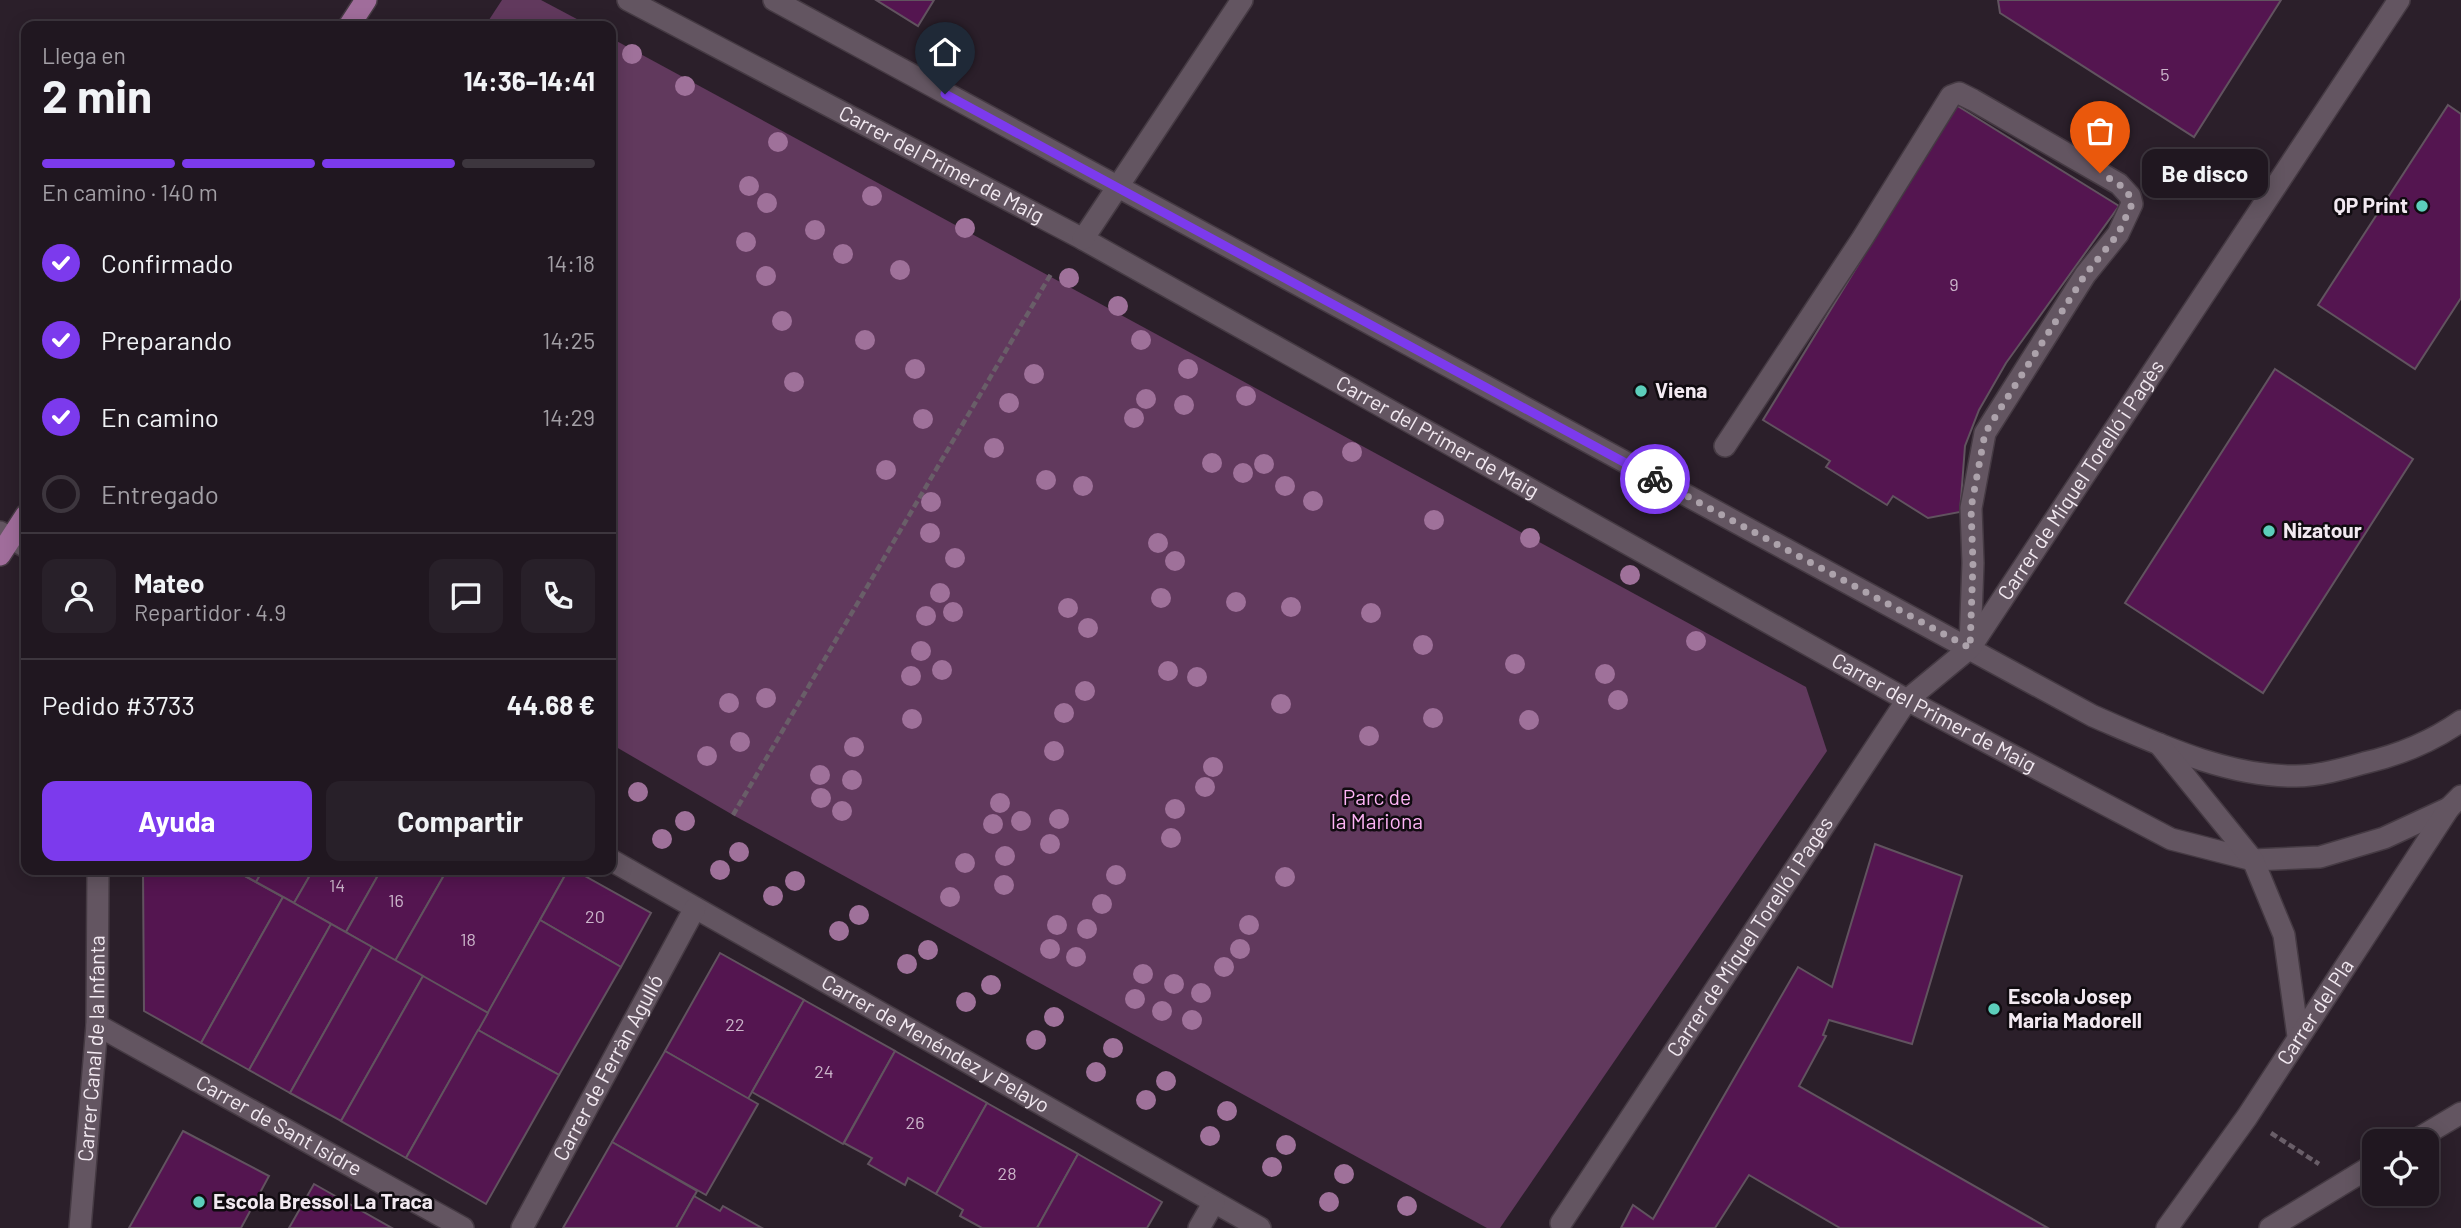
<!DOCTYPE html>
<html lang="es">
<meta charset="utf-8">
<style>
:root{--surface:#201720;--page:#282029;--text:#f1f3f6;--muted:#a29fa5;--line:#3d363e;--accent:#7c3aed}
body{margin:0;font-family:Barlow,sans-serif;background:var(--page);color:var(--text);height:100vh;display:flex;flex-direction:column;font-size:26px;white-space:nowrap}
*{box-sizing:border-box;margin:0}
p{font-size:23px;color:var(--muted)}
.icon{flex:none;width:38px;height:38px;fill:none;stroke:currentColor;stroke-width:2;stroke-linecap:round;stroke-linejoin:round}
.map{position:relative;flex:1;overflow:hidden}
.sheet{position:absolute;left:21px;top:21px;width:595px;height:854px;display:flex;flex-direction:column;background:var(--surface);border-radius:14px;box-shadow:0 4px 18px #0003,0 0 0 2px var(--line)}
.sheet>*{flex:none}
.fabs{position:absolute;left:2362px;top:1129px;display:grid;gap:14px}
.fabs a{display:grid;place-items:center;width:77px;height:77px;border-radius:14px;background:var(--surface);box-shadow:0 4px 18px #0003,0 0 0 2px var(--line);font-size:35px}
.pin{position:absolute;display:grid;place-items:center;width:60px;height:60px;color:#fff;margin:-72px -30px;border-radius:50% 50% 50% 0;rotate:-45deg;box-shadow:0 0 7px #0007}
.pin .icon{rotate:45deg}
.courier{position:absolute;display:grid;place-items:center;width:70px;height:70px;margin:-35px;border:5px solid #7c3aed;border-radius:50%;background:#fff;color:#222;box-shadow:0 2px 9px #0007}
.bubble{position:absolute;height:49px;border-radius:14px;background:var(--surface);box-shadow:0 4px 18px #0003,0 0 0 2px var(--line);font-size:23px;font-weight:700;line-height:49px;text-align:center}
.summary em{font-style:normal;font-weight:700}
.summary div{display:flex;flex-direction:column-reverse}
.summary{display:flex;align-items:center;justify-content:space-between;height:119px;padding:0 21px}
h1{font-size:46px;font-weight:700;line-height:52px}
.bar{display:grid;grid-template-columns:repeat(4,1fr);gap:10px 7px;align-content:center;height:84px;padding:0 21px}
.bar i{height:9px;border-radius:5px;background:var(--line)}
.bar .current{background:var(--accent)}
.bar p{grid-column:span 4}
.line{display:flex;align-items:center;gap:18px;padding:0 21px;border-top:2px solid var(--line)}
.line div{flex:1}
.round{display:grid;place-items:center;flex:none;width:74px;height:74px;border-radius:14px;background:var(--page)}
ol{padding:0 21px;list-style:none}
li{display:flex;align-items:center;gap:21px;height:77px}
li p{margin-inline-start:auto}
li .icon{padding:7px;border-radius:50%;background:var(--accent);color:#fff;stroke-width:4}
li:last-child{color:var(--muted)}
li i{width:38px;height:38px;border:4px solid var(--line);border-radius:50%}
.primary-button{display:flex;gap:14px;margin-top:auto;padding:14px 21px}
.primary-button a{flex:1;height:80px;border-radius:14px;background:var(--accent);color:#fff;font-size:28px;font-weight:700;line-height:80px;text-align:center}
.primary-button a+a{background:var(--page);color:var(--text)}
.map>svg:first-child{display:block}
.green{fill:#61395d}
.building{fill:#541550;stroke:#61535f;stroke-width:2}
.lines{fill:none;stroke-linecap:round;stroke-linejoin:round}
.minor-casing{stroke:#453a43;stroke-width:24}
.major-casing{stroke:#453a43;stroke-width:24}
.path{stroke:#695e68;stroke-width:4.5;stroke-dasharray:7 3.5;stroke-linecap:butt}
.minor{stroke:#635561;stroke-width:21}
.major{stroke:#a06d9b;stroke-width:21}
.tree{fill:#9f719a}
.done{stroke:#aca2ab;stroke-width:7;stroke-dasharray:0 12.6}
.route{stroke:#7c3aed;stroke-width:9}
.poi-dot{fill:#5ccebb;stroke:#100b10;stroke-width:2.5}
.labels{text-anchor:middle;stroke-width:5;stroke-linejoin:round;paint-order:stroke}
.number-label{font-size:18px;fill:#cab4c9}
.street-label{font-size:21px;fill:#f2e9f1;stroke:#100b10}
.poi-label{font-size:21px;font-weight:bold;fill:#f2e9f1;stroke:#100b10;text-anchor:start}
.park-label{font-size:21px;fill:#feb4f6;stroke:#100b10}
</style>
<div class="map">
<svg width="2461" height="1228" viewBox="0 0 2461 1228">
<rect width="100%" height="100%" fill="#2b1f2a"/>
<!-- green -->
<g class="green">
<polygon points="502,0 541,0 590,26 485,26"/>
<polygon points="611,38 1806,687 1827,751 1500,1228 1487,1228 733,815 611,744"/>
</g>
<!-- building -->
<g class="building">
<polygon points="876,0 934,0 918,26"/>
<polygon points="1998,0 2281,0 2194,137 2000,13"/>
<polygon points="1956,105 2119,206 2006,363 1979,410 1965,446 1960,512 1928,518 1893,496 1887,505 1826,467 1830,461 1763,420"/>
<polygon points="2448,105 2461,114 2461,298 2415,369 2318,305"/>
<polygon points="2275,369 2413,459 2263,693 2125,603"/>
<polygon points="1875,844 1962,876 1912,1044 1829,1020 1823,1035 1826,1036 1799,1086 2048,1228 1840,1228 1749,1175 1715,1228 1621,1228 1633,1205 1653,1219 1798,967 1832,987"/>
<polygon points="143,870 234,870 283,897 201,1043 144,1011"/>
<polygon points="234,870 263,870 256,882"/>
<polygon points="263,870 313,870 294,903 256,882"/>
<polygon points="313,870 381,870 346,932 294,903"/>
<polygon points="381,870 447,870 395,961 346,932"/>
<polygon points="447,870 568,870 488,1013 395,961"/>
<polygon points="568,870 574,870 651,913 621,967 540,920"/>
<polygon points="283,897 331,924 249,1070 201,1043"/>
<polygon points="540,920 621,967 559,1075 478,1030"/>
<polygon points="331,924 372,947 290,1093 249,1070"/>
<polygon points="372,947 423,976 341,1121 290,1093"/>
<polygon points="720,953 804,1000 748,1099 665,1051"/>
<polygon points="423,976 488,1013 406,1158 341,1121"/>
<polygon points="804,1000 895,1051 843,1144 752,1092"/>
<polygon points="478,1030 559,1075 486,1204 406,1158"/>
<polygon points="665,1051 758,1104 706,1195 612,1142"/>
<polygon points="895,1051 987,1103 936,1194 908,1178 905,1185 868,1164 872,1158 844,1143"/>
<polygon points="987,1103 1078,1154 1037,1228 982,1228 960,1216 963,1210 936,1194"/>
<polygon points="183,1131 269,1176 241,1228 129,1228"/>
<polygon points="612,1142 697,1191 676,1228 563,1228"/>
<polygon points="1078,1154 1162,1202 1147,1228 1037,1228"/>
<polygon points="314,1184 392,1228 289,1228"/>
<polygon points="694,1196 720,1211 723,1206 762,1228 676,1228"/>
</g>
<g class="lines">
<!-- minor casing -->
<g class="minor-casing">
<g id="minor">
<path id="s1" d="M628 0 1083 239 1907 700 2171 839 2253 860 2320 857 2384 838 2449 808"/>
<path d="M774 0 2093 716C2156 743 2226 777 2296 776 2318 776 2343 769 2364 763 2399 755 2431 742 2461 721"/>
<polyline points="1083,239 1242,0"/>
<polyline points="1725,446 1862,239 1951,96 1959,93 1973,100 2119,184 2130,196 2132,204 2118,234 2085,275 1985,433 1971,508 1973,563 1970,646"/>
<polyline points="0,532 26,547"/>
<polyline points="2159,744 2253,860 2284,935 2298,1036"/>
<path id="s2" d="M611 860 1260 1228"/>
<path id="s3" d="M97 1025 463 1228"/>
<polyline points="2414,1141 2461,1113"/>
<path id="s4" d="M1561 1223 1907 700 1970 648 2399 0"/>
<path id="s5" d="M80 1228 97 1025 98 870"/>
<path id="s6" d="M522 1228 695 908"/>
<polyline points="1199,1228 1214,1202"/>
<path id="s7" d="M2167 1228 2247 1117 2449 808 2461 796"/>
<polyline points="2270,1228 2375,1164"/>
</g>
</g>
<!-- major casing -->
<g class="major-casing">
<g id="major">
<polyline points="349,26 366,0"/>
<polyline points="0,555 26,515"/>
</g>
</g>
<!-- path -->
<g class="path">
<polyline points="733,815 1051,274"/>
<polyline points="2271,1133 2319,1164"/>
</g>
<!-- minor -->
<use href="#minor" class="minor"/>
<!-- major -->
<use href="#major" class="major"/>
</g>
<!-- trees -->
<g class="tree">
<circle cx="632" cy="54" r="10"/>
<circle cx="685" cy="86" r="10"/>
<circle cx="778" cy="142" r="10"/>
<circle cx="749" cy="186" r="10"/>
<circle cx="872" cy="196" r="10"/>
<circle cx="767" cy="203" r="10"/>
<circle cx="965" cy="228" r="10"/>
<circle cx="815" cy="230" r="10"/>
<circle cx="746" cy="242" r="10"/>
<circle cx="843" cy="254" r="10"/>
<circle cx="900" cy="270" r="10"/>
<circle cx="766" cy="276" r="10"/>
<circle cx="1069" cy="278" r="10"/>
<circle cx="1118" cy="306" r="10"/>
<circle cx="782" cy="321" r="10"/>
<circle cx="865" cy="340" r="10"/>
<circle cx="1141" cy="340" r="10"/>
<circle cx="915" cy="369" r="10"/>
<circle cx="1188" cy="369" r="10"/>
<circle cx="1034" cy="374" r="10"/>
<circle cx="794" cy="382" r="10"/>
<circle cx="1246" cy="396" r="10"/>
<circle cx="1146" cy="399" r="10"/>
<circle cx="1009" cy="403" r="10"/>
<circle cx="1184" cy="405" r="10"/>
<circle cx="1134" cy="418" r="10"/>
<circle cx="923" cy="419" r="10"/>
<circle cx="994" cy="448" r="10"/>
<circle cx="1352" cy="452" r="10"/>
<circle cx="1212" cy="463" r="10"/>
<circle cx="1264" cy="464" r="10"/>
<circle cx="886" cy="470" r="10"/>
<circle cx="1243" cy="473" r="10"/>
<circle cx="1046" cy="480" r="10"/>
<circle cx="1083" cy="486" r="10"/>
<circle cx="1285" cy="486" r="10"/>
<circle cx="1313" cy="501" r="10"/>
<circle cx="931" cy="502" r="10"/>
<circle cx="1434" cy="520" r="10"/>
<circle cx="930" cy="533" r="10"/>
<circle cx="1530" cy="538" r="10"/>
<circle cx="1158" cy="543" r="10"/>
<circle cx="955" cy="558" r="10"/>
<circle cx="1175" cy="561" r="10"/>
<circle cx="1630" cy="575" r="10"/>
<circle cx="940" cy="593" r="10"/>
<circle cx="1161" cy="598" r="10"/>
<circle cx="1236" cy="602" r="10"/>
<circle cx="1291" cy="607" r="10"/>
<circle cx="1068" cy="608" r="10"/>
<circle cx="953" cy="612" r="10"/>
<circle cx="1371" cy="613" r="10"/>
<circle cx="926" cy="616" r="10"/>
<circle cx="1088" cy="628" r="10"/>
<circle cx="1696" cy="641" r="10"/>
<circle cx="1423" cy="645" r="10"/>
<circle cx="921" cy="651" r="10"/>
<circle cx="1515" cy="664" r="10"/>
<circle cx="942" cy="670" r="10"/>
<circle cx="1168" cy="671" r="10"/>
<circle cx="1605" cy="674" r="10"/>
<circle cx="911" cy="676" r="10"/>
<circle cx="1197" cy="677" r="10"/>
<circle cx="1085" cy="691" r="10"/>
<circle cx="766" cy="698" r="10"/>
<circle cx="1618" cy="700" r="10"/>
<circle cx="729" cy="703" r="10"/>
<circle cx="1281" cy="704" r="10"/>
<circle cx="1064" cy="713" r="10"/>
<circle cx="1433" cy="718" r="10"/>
<circle cx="912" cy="719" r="10"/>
<circle cx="1529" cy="720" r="10"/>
<circle cx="1369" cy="736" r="10"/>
<circle cx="740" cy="742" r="10"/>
<circle cx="854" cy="747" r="10"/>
<circle cx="1054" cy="751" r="10"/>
<circle cx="707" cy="756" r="10"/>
<circle cx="1213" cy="767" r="10"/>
<circle cx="820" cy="775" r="10"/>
<circle cx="852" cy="780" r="10"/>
<circle cx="1205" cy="787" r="10"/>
<circle cx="638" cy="792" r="10"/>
<circle cx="821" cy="798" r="10"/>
<circle cx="1000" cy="803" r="10"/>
<circle cx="1175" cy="809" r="10"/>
<circle cx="842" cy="811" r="10"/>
<circle cx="1059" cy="819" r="10"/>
<circle cx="685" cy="821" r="10"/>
<circle cx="1021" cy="821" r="10"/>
<circle cx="993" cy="824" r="10"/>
<circle cx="1171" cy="838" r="10"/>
<circle cx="662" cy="839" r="10"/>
<circle cx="1050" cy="844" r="10"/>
<circle cx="739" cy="852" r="10"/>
<circle cx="1005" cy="856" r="10"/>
<circle cx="965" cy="863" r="10"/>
<circle cx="720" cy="870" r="10"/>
<circle cx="1116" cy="875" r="10"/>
<circle cx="1285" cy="877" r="10"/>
<circle cx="795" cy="881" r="10"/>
<circle cx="1004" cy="885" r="10"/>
<circle cx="773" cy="896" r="10"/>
<circle cx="950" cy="897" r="10"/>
<circle cx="1102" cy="904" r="10"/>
<circle cx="859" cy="915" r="10"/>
<circle cx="1057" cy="925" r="10"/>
<circle cx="1249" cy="925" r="10"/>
<circle cx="1087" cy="929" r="10"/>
<circle cx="839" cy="931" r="10"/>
<circle cx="1050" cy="949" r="10"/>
<circle cx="1240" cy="949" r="10"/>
<circle cx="928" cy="950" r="10"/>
<circle cx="1076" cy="957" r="10"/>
<circle cx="907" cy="964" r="10"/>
<circle cx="1224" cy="967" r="10"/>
<circle cx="1143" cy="974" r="10"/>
<circle cx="1174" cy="984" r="10"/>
<circle cx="991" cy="985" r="10"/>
<circle cx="1201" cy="993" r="10"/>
<circle cx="1135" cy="999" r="10"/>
<circle cx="966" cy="1002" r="10"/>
<circle cx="1162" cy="1011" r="10"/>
<circle cx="1054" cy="1017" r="10"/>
<circle cx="1192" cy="1020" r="10"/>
<circle cx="1036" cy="1040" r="10"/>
<circle cx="1113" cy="1048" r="10"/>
<circle cx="1096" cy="1072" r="10"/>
<circle cx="1166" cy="1081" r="10"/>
<circle cx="1146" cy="1100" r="10"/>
<circle cx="1227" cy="1111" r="10"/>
<circle cx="1210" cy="1136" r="10"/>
<circle cx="1286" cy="1145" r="10"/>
<circle cx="1272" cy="1167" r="10"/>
<circle cx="1344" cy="1174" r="10"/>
<circle cx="1329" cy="1202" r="10"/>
<circle cx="1407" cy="1206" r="10"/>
</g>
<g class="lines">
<!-- done -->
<polyline class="done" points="1655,479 1970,648 1973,563 1971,508 1985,433 2085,275 2118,234 2132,204 2130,196 2119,184 2100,173"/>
<!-- route -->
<polyline class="route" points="945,94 1655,479"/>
</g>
<!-- markers -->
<g class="poi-dot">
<circle cx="2422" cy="206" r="7"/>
<circle cx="1641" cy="391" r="7"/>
<circle cx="2269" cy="531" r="7"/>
<circle cx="1994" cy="1009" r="7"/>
<circle cx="199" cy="1202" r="7"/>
</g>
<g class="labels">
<!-- number labels -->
<g class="number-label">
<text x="2165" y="81">5</text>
<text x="1954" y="291">9</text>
<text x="337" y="892">14</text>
<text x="396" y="907">16</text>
<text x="595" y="923">20</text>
<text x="468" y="946">18</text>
<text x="735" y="1031">22</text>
<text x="824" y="1078">24</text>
<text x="915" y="1129">26</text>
<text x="1007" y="1180">28</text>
</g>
<!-- street labels -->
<g class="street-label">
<text dy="7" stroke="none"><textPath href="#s1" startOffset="354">Carrer del Primer de Maig</textPath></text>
<text dy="7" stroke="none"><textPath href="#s1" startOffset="920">Carrer del Primer de Maig</textPath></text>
<text dy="7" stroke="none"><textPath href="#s4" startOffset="910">Carrer de Miquel Torelló i Pagès</textPath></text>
<text dy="7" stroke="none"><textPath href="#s1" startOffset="1488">Carrer del Primer de Maig</textPath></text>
<text dy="7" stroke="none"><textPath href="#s4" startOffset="343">Carrer de Miquel Torelló i Pagès</textPath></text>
<text dy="7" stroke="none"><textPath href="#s7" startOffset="262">Carrer del Pla</textPath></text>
<text dy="7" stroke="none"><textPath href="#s2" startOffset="373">Carrer de Menéndez y Pelayo</textPath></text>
<text dy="7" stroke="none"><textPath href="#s5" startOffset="180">Carrer Canal de la Infanta</textPath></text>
<text dy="7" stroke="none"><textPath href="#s6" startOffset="182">Carrer de Ferràn Agulló</textPath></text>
<text dy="7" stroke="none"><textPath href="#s3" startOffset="208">Carrer de Sant Isidre</textPath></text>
</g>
<!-- poi labels -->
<g class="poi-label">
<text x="2408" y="213" text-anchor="end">QP Print</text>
<text x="1655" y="398">Viena</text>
<text x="2283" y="538">Nizatour</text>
<text x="2008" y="1004">Escola Josep<tspan x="2008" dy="24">Maria Madorell</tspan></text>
<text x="213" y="1209">Escola Bressol La Traca</text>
</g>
<!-- park labels -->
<g class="park-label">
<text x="1377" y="805">Parc de<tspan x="1377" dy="24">la Mariona</tspan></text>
</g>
</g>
</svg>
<div class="fabs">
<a><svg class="icon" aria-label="locate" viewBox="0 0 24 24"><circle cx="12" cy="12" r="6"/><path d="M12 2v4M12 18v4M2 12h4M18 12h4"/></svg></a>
</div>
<div class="pin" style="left:2100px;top:173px;background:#ea580c"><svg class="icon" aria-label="bag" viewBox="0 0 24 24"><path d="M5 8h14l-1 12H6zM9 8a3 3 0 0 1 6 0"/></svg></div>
<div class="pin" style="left:945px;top:94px;background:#1f2937"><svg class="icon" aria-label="home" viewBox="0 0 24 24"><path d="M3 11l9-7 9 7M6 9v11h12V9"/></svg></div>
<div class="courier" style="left:1655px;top:479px"><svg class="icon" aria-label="bike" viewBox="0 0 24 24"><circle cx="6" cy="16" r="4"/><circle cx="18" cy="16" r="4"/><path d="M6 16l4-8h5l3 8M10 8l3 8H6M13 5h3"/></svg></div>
<div class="bubble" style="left:2142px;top:149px;width:126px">Be disco</div>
<section class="sheet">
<div class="summary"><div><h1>2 min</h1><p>Llega en</p></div><em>14:36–14:41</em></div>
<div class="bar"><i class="current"></i><i class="current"></i><i class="current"></i><i></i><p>En camino · 140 m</p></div>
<ol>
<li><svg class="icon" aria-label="check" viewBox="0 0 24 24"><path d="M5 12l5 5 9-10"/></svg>Confirmado<p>14:18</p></li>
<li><svg class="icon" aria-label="check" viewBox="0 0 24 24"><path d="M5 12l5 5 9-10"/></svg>Preparando<p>14:25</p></li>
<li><svg class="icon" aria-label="check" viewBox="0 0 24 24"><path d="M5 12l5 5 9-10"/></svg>En camino<p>14:29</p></li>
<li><i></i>Entregado</li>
</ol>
<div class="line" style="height:126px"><a class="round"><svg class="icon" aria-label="person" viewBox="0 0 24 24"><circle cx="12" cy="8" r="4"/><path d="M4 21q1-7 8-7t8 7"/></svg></a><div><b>Mateo</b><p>Repartidor · 4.9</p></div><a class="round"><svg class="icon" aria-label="chat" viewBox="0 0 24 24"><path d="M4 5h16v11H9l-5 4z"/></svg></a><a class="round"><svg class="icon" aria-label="phone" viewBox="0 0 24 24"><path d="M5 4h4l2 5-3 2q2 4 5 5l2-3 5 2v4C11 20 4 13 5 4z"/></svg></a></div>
<div class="line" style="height:91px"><div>Pedido #3733</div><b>44.68 €</b></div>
<div class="primary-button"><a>Ayuda</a><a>Compartir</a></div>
</section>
</div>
